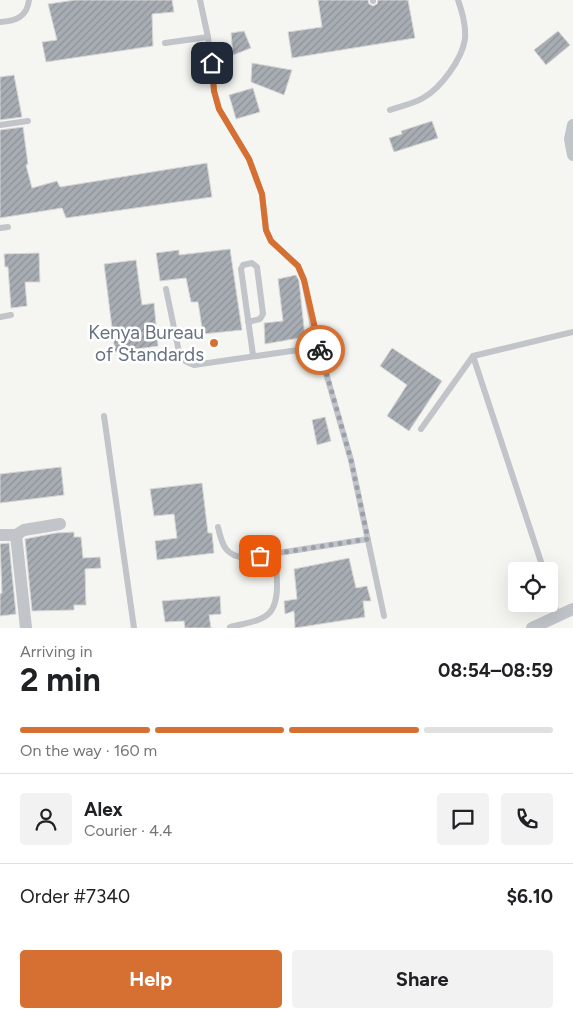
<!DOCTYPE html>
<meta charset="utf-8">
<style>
:root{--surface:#fff;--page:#f2f2f2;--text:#202124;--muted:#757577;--line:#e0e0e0;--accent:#d67032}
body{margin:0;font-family:Figtree,sans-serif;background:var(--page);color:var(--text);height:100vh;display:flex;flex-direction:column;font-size:19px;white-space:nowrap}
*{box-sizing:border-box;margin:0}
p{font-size:16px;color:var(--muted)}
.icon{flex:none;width:28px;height:28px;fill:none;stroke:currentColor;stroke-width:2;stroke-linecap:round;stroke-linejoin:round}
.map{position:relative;height:628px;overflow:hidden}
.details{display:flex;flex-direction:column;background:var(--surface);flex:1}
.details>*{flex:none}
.tools{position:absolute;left:508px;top:562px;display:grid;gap:10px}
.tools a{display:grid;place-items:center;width:50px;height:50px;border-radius:5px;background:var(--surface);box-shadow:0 5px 20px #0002;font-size:25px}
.pin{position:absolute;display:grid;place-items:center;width:42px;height:42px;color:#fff;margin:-21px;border-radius:10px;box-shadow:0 2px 8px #0006}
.courier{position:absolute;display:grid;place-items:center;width:50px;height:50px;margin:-25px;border:4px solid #d67032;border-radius:50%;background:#fff;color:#222;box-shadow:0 1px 6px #0007}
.summary em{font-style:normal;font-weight:700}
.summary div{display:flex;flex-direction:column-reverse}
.summary{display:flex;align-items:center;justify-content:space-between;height:85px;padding:0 20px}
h1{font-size:32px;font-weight:700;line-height:38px}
.bar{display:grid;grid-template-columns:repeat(4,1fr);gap:8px 5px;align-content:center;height:60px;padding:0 20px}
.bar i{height:6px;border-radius:4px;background:var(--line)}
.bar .on{background:var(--accent)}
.bar p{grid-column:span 4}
.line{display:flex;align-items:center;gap:12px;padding:0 20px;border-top:1px solid var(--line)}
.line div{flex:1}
.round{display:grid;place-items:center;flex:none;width:52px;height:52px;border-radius:5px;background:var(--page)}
.primary-button{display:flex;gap:10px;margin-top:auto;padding:10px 20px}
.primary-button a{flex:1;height:58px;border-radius:5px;background:var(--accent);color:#fff;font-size:20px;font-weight:700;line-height:58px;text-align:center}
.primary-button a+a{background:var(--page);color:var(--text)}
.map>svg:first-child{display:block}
.building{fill:url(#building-hatch);stroke:#d7d7d5}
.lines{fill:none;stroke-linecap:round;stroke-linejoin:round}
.lane{stroke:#c1c4c8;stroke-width:6}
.street{stroke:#c1c4c8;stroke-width:12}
.done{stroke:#99a0a9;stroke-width:5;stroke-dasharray:0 9}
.route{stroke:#d67032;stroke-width:6}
.poi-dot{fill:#d67032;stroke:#fff;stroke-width:2}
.labels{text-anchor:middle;stroke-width:5;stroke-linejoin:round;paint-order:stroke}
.poi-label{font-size:19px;fill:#677281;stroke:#fff;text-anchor:end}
</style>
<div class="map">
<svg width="573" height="628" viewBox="0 0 573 628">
<defs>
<pattern id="building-hatch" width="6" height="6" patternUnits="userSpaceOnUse" patternTransform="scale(1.25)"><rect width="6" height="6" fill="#a8adb4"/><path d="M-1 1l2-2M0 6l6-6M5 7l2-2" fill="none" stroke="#8d9198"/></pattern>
</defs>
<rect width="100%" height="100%" fill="#f5f6f2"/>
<!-- building -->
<g class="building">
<polygon points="75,0 172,0 174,12 152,14 153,46 46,62 42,42 57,40 48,4"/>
<polygon points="318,0 368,0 369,4 373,6 377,4 378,0 408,0 415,38 292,58 288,32 322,27"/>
<polygon points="244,31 251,48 233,55 231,33"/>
<polygon points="558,31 570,45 546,65 534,50"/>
<polygon points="252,63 292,70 284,95 251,82"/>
<polygon points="14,75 22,117 0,120 0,77"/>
<polygon points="253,88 260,112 236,119 229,95"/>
<polygon points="432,121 438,138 394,152 389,138 402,134 401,131"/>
<polygon points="23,127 28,164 26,165 32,188 57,181 60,187 207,163 212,197 66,218 62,208 0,218 0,130"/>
<polygon points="230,249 242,330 203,334 198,302 191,302 186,278 160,281 156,253 179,250 179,255"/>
<polygon points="39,253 40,282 25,282 27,306 11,308 8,267 5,267 4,254"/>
<polygon points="136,260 142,305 154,303 158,346 115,352 104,264"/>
<polygon points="296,275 299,281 305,337 265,344 264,323 283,321 278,279"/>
<polygon points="392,348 442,381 409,431 387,416 407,385 380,366"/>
<polygon points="325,417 331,441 317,445 312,420"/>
<polygon points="61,467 64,495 0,503 0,474"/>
<polygon points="202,483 208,533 212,533 214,553 157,560 155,541 177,538 174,514 154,516 150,489"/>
<polygon points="74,532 74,537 81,537 83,558 100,557 101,568 85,569 86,605 74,605 74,610 32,611 25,539 56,533"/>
<polygon points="9,543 16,614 0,616 0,594 2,593 0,544"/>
<polygon points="349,558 356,588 367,586 371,601 363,601 365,617 295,628 294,611 285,614 284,601 297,599 294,569"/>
<polygon points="220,596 221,614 209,615 211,628 185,628 184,621 165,622 162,601"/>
</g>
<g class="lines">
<!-- lane -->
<g class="lane">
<polyline points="200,0 208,37 214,91 219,109 249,159 262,194 266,230 271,241 298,266 304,280 313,328 351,460 384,616"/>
<polyline points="373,0 373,1"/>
<path d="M0 22C16 21 27 17 29 0"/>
<polyline points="165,43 208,37"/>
<path d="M390 110C400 106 413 104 423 98 441 88 462 59 465 39 466 27 462 11 458 0"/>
<polyline points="0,125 28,121"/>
<polyline points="0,228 8,227"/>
<path d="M166 289 179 352C182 360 186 362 194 365L319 347"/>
<polyline points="0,317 11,315"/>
<polyline points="248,322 260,319 263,314 257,267 252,263 243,265 241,269 253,355"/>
<polyline points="473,356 544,571"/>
<polyline points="104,416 134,628"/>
<polyline points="421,429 473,356 573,332"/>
<path d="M218 527C222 545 225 556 246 558L368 539"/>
<polyline points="549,586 558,616"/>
<path d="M230 627C240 624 255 623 264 617 283 608 276 571 275 554"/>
</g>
<!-- street -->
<g class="street">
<polyline points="573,125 570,139 573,155"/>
<polyline points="0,535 16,535 24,530 60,524"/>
<polyline points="16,535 26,628"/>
<polyline points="532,628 573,609"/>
</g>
</g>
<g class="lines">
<!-- done -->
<polyline class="done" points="260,556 368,539 351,460 320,350"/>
<!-- route -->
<polyline class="route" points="212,63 214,91 219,109 249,159 262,194 266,230 271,241 298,266 304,280 320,350"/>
</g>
<!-- markers -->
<circle class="poi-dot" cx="214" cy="343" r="5"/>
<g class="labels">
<!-- poi labels -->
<g class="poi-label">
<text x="204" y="339">Kenya Bureau<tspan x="204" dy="22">of Standards</tspan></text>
</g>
</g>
</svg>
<div class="tools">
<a><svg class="icon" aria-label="locate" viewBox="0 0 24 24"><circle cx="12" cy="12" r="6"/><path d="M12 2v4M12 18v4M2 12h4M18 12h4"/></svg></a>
</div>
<div class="pin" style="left:260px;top:556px;background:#ea580c"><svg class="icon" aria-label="bag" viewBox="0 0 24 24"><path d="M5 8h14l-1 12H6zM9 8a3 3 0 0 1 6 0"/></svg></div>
<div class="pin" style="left:212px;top:63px;background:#1f2937"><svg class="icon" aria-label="home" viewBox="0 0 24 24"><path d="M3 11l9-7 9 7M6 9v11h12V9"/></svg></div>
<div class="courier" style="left:320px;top:350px"><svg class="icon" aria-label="bike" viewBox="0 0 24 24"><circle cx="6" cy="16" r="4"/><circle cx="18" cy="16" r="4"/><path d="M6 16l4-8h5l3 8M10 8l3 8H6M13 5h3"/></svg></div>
</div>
<section class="details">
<div class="summary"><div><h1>2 min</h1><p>Arriving in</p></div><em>08:54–08:59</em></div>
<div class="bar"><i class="on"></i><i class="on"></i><i class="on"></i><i></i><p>On the way · 160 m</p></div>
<div class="line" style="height:90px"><a class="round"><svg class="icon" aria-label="person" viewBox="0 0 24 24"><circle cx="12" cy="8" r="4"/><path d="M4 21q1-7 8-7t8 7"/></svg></a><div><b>Alex</b><p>Courier · 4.4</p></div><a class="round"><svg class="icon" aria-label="chat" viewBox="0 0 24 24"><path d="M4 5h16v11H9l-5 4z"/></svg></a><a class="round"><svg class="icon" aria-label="phone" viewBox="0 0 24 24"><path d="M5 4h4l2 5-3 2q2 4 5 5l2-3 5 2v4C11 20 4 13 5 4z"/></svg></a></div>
<div class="line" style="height:65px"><div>Order #7340</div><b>$6.10</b></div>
<div class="primary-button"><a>Help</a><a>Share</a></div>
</section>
